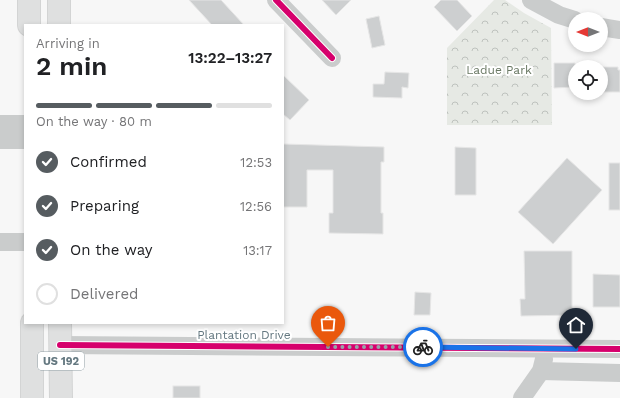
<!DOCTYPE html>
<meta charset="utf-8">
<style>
:root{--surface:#fff;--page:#f6f6f6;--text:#202124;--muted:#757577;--line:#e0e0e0;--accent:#565c60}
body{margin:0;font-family:"Work Sans",sans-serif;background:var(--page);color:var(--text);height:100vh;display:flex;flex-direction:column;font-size:15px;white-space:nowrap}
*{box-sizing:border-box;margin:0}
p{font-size:13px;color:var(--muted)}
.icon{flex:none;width:22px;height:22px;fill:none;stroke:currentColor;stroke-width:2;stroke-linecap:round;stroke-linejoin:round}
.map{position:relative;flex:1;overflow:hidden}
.drawer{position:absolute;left:24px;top:24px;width:260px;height:300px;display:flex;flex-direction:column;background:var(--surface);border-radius:0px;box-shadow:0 2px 6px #0003}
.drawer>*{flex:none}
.needle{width:26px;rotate:270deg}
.tools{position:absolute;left:568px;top:12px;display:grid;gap:8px}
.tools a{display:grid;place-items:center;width:40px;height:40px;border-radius:50%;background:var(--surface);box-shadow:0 2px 6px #0003;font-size:20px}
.pin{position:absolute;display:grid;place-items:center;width:34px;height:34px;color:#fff;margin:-41px -17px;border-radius:50% 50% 50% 0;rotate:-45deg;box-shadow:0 0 4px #0007}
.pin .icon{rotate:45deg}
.courier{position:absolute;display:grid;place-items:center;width:40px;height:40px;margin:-20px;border:3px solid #1a73e8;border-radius:50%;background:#fff;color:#222;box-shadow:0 1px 5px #0007}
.headline em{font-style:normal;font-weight:600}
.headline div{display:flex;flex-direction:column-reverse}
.headline{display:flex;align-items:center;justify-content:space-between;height:68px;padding:0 12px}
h1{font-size:26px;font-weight:600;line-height:30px}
.bar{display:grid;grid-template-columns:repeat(4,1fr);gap:6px 4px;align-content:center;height:48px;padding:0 12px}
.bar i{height:5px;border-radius:3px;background:var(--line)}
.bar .selected{background:var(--accent)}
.bar p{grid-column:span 4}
ol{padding:0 12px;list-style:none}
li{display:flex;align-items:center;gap:12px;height:44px}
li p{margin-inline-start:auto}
li .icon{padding:4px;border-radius:50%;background:var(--accent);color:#fff;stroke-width:4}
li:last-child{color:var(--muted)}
li i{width:22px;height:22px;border:2px solid var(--line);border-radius:50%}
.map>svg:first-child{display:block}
.park{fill:url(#park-crowns)}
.building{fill:#cdcfd0;stroke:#e6e6e6}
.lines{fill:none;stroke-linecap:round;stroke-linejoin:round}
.highway-casing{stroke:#d3d4d4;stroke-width:24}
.minor{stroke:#cacccc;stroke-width:18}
.highway{stroke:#dfe0e0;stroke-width:22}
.cycleway-casing{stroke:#fff;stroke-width:8}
.cycleway{stroke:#d6006c;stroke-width:6}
.done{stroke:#97a4aa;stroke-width:4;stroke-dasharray:0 7.2}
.route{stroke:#1a73e8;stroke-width:5}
.labels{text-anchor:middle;stroke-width:4;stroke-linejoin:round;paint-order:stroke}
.shield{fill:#fff;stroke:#92a0a6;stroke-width:1}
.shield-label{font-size:11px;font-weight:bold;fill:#647880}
.park-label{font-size:12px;fill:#697863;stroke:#fff}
.street-label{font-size:12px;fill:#647880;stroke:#fff}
</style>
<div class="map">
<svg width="620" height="398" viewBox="0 0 620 398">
<defs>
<pattern id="park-crowns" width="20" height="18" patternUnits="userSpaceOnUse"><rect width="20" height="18" fill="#e6e9e4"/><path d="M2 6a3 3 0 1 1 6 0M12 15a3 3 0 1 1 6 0" fill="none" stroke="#bec2be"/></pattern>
</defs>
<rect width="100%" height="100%" fill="#f7f7f7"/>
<!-- park -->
<polygon class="park" points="494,0 505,0 524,13 551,28 552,125 447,125 447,48"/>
<!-- building -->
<g class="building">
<polygon points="189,0 221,0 244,25 212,25"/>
<polygon points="322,0 351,0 336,15"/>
<polygon points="441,0 457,0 472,16 457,31 434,7"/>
<polygon points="379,16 385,45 372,48 366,19"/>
<polygon points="554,63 575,63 575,87 554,88"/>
<polygon points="601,67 618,67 618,70 620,70 620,92 601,92"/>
<polygon points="385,72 409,73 408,88 402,87 402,98 373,97 373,84 384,84"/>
<polygon points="283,75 309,100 290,120 283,114"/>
<polygon points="283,144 384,147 384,162 381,162 381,213 383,213 383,234 329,233 329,213 333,213 333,170 307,170 307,207 283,207"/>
<polygon points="455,147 476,148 476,195 455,195"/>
<polygon points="567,158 602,190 553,244 518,212"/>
<rect x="609" y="163" width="11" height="47"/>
<polygon points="524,251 572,251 572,315 521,316 520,299 525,299"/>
<polygon points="593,274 620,275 620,307 593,307"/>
<polygon points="415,292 431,293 430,315 414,315"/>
<rect x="173" y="386" width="27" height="12"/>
</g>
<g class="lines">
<!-- highway casing -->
<g class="highway-casing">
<g id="highway">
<polyline points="29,0 29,25"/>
<polyline points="59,0 59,25"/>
<polyline points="32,323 32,398"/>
<polyline points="60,323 61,398"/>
</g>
</g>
<!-- minor -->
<g class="minor">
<polyline points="276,0 332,58"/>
<polyline points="531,0 559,15 575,20"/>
<polyline points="601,27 620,30"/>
<polyline points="0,124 25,124"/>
<polyline points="0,140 25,140"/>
<polyline points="0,242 25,242"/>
<polyline points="60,345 620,349"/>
<polyline points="541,371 620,373"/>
<polyline points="522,398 541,371 544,359"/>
</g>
<!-- highway -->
<use href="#highway" class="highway"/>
<!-- cycleway casing -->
<g class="cycleway-casing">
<g id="cycleway">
<polyline points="276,0 332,58"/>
<polyline points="60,345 620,349"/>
</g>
</g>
<!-- cycleway -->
<use href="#cycleway" class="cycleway"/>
</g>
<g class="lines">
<!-- done -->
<polyline class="done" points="328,347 423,347"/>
<!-- route -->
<polyline class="route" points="423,347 576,349"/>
</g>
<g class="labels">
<!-- shield labels -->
<rect class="shield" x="38" y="352" width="46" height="18" rx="3"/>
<g class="shield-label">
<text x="61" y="365">US 192</text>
</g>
<!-- park labels -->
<g class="park-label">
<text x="499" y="74">Ladue Park</text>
</g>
<!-- street labels -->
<g class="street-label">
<text x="244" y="339">Plantation Drive</text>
</g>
</g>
</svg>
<div class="tools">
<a><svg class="needle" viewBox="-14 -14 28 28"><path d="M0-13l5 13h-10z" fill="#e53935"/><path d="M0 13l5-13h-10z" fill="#757577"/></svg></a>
<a><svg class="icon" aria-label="locate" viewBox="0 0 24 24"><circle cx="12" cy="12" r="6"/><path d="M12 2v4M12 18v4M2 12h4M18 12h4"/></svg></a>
</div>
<div class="pin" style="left:328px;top:347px;background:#ea580c"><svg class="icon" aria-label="bag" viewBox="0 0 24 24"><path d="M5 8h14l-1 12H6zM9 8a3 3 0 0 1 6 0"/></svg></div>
<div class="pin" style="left:576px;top:349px;background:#1f2937"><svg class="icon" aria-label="home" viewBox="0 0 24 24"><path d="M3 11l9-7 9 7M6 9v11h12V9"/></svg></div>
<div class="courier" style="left:423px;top:347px"><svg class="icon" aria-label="bike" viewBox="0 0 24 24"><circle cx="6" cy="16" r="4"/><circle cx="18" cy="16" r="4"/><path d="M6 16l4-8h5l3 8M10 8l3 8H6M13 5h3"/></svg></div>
<section class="drawer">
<div class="headline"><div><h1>2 min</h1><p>Arriving in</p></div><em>13:22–13:27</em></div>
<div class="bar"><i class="selected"></i><i class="selected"></i><i class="selected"></i><i></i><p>On the way · 80 m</p></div>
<ol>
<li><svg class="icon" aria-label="check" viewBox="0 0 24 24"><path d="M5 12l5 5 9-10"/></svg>Confirmed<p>12:53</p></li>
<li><svg class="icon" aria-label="check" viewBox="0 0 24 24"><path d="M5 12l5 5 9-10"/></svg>Preparing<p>12:56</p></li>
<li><svg class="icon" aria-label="check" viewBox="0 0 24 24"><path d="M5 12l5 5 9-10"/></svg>On the way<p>13:17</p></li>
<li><i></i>Delivered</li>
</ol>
</section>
</div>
